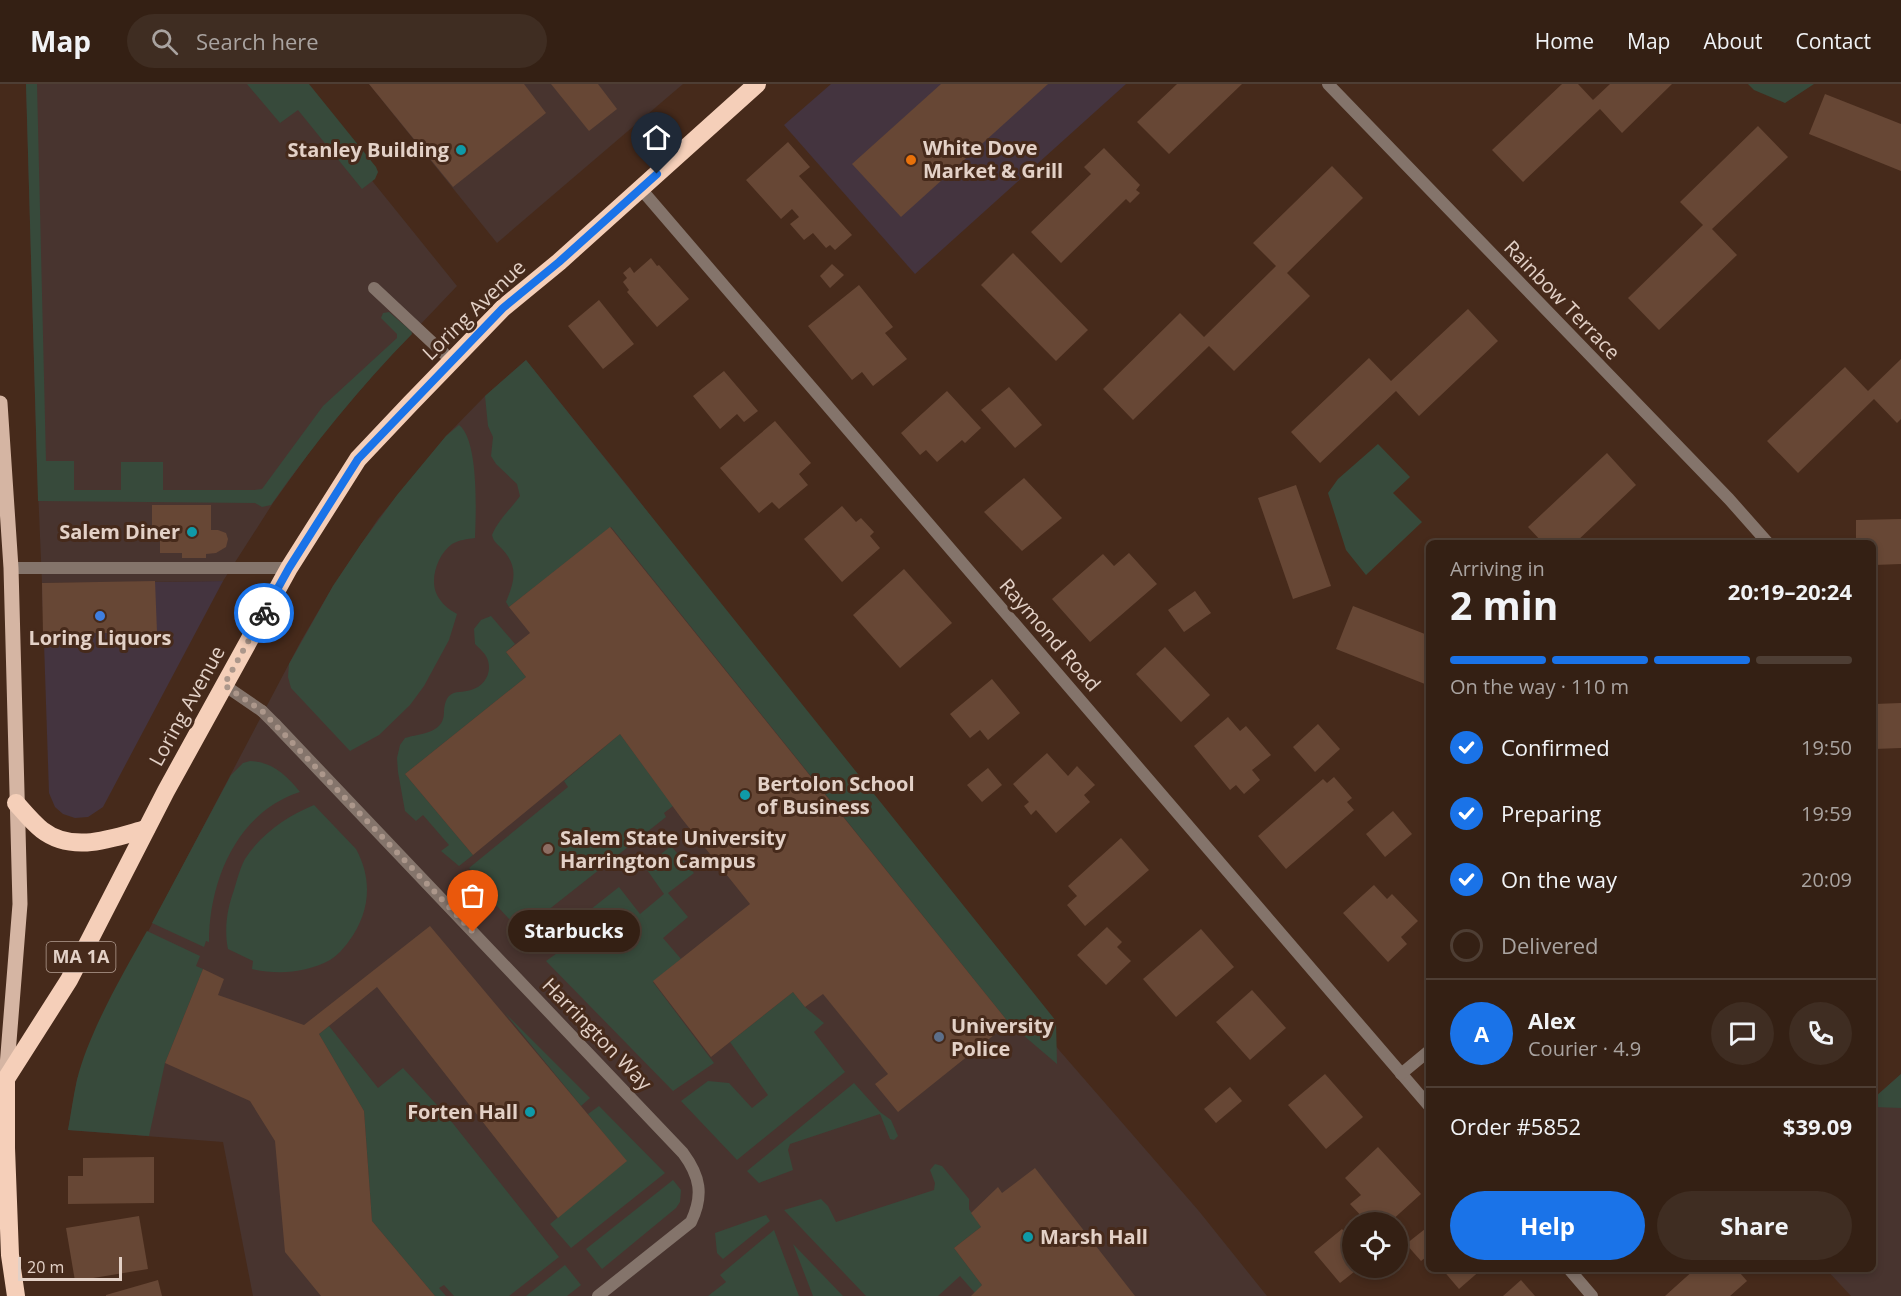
<!DOCTYPE html>
<meta charset="utf-8">
<style>
:root{--surface:#342014;--page:#3f2d22;--text:#f1f3f6;--muted:#a9a3a0;--line:#4e3e34;--accent:#1a73e8}
body{margin:0;font-family:"Open Sans",sans-serif;background:var(--page);color:var(--text);height:100vh;display:flex;flex-direction:column;font-size:22px;white-space:nowrap}
*{box-sizing:border-box;margin:0}
p{font-size:20px;color:var(--muted)}
.icon{flex:none;width:33px;height:33px;fill:none;stroke:currentColor;stroke-width:2;stroke-linecap:round;stroke-linejoin:round}
.map{position:relative;flex:1;overflow:hidden}
.panel{position:absolute;left:1426px;top:456px;width:450px;height:732px;display:flex;flex-direction:column;background:var(--surface);border-radius:9px;box-shadow:0 3px 9px #0003,0 0 0 2px var(--line)}
.panel>*{flex:none}
.buttons{position:absolute;left:1342px;top:1128px;display:grid;gap:12px}
.buttons a{display:grid;place-items:center;width:66px;height:66px;border-radius:50%;background:var(--surface);box-shadow:0 3px 9px #0003,0 0 0 2px var(--line);font-size:30px}
.scale{position:absolute;left:18px;bottom:15px;width:104px;box-sizing:border-box;padding-left:6px;border:3px solid #e3d1c7;border-top:0;font-size:16px;line-height:21px;white-space:nowrap;color:#e3d1c7;-webkit-text-stroke:4px #462a1b;paint-order:stroke}
.pin{position:absolute;display:grid;place-items:center;width:51px;height:51px;color:#fff;margin:-62px -26px;border-radius:50% 50% 50% 0;rotate:-45deg;box-shadow:0 0 6px #0007}
.pin .icon{rotate:45deg}
.courier{position:absolute;display:grid;place-items:center;width:60px;height:60px;margin:-30px;border:4px solid #1a73e8;border-radius:50%;background:#fff;color:#222;box-shadow:0 2px 8px #0007}
.bubble{position:absolute;height:42px;border-radius:21px;background:var(--surface);box-shadow:0 3px 9px #0003,0 0 0 2px var(--line);font-size:20px;font-weight:700;line-height:42px;text-align:center}
.headline em{font-style:normal;font-weight:700}
.headline div{display:flex;flex-direction:column-reverse}
.headline{display:flex;align-items:center;justify-content:space-between;height:102px;padding:0 24px}
h1{font-size:39px;font-weight:700;line-height:45px}
.bar{display:grid;grid-template-columns:repeat(4,1fr);gap:9px 6px;align-content:center;height:72px;padding:0 24px}
.bar i{height:8px;border-radius:4px;background:var(--line)}
.bar .current{background:var(--accent)}
.bar p{grid-column:span 4}
.line{display:flex;align-items:center;gap:15px;padding:0 24px;border-top:2px solid var(--line)}
.line div{flex:1}
.round{display:grid;place-items:center;flex:none;width:63px;height:63px;border-radius:32px;background:var(--page)}
ol{padding:0 24px;list-style:none}
li{display:flex;align-items:center;gap:18px;height:66px}
li p{margin-inline-start:auto}
li .icon{padding:6px;border-radius:50%;background:var(--accent);color:#fff;stroke-width:4}
li:last-child{color:var(--muted)}
li i{width:33px;height:33px;border:3px solid var(--line);border-radius:50%}
.button{display:flex;gap:12px;margin-top:auto;padding:12px 24px}
.button a{flex:1;height:69px;border-radius:36px;background:var(--accent);color:#fff;font-size:24px;font-weight:700;line-height:69px;text-align:center}
.button a+a{background:var(--page);color:var(--text)}
header{display:flex;align-items:center;gap:36px;box-sizing:border-box;height:84px;padding:0 30px;background:var(--surface);border-bottom:2px solid var(--line)}
header strong{font-size:28px}
nav{display:flex;gap:33px;margin-inline-start:auto;font-size:21px}
.search{width:420px;height:54px;background:var(--page);display:flex;align-items:center;gap:15px;box-sizing:border-box;padding:0 21px;border-radius:33px;color:var(--muted);font-size:22px}
.map>svg:first-child{display:block}
.commercial{fill:#44343f}
.education{fill:#48342f}
.green{fill:#374a3b}
.building{fill:#674735}
.lines{fill:none;stroke-linecap:round;stroke-linejoin:round}
.lane{stroke:#84746b;stroke-width:12}
.street{stroke:#84746b;stroke-width:12}
.primary{stroke:#d5b5a3;stroke-width:15}
.highway{stroke:#f5cfb9;stroke-width:18}
.done{stroke:#ac978b;stroke-width:6;stroke-dasharray:0 10.8}
.route{stroke:#1a73e8;stroke-width:8}
.culture-dot{fill:#0f9aa8;stroke:#462a1b;stroke-width:2}
.food-dot{fill:#e8710a;stroke:#462a1b;stroke-width:2}
.shop-dot{fill:#3f7fe0;stroke:#462a1b;stroke-width:2}
.education-dot{fill:#8d6e63;stroke:#462a1b;stroke-width:2}
.service-dot{fill:#5c6f8a;stroke:#462a1b;stroke-width:2}
.labels{text-anchor:middle;stroke-width:6;stroke-linejoin:round;paint-order:stroke}
.shield{fill:#462a1b;stroke:#b49f93;stroke-width:1.5}
.shield-label{font-size:18px;font-weight:bold;fill:#e3d1c7}
.poi-label{font-size:20px;font-weight:bold;fill:#e3d1c7;stroke:#462a1b;text-anchor:start}
.street-label{font-size:20px;fill:#e3d1c7;stroke:#462a1b}
</style>
<header>
<strong>Map</strong>
<div class="search"><svg class="icon" aria-label="search" viewBox="0 0 24 24"><circle cx="10" cy="10" r="6"/><path d="M15 15l6 6"/></svg>Search here</div>
<nav><a>Home</a><a>Map</a><a>About</a><a>Contact</a></nav>
</header>
<div class="map">
<svg width="1901" height="1212" viewBox="0 0 1901 1212">
<rect width="100%" height="100%" fill="#462a1b"/>
<!-- commercial -->
<g class="commercial">
<polygon points="831,0 1126,0 915,190 784,41"/>
<polygon points="223,497 103,723 88,733 75,734 63,730 55,723 49,709 42,499"/>
</g>
<!-- education -->
<g class="education">
<polygon points="26,0 294,0 457,202 380,283 322,351 273,419 223,497 42,499 37,382"/>
<polygon points="369,0 683,0 497,159"/>
<polygon points="526,276 630,405 1059,966 1198,1126 1267,1212 253,1212 223,1058 68,1046 77,995 103,933 301,557 333,502 378,435 446,352 485,312"/>
<polygon points="1901,990 1901,1212 1851,1212 1826,1185 1874,1185 1874,1014"/>
</g>
<!-- green -->
<g class="green">
<path d="M26 0H37L46 377H74V406H121V378H163V406H254L262 405 323 322 397 254V250L381 234 383 229 389 228 411 247 412 250C360 303 314 360 271 421L262 423 255 419 38 417Z"/>
<polygon points="247,0 309,0 376,83 378,88 375,95 362,105 298,26 280,39"/>
<polygon points="1748,0 1814,0 1785,19 1754,6"/>
<path d="M526 276 1056 937 1057 980 1009 939 611 443 509 523 506 518C514 498 519 484 503 466 498 460 494 459 492 451 499 435 510 426 520 412L517 400 496 380 491 372 493 353 488 342 485 312Z"/>
<path d="M459 341C479 356 476 430 475 454 467 455 459 456 452 460 438 470 429 495 437 511 442 520 448 525 457 530L449 556 424 602 410 621 379 651 350 667 291 604 288 593 289 580 333 502 361 460 397 411 446 352Z"/>
<polygon points="1378,360 1410,393 1393,409 1422,438 1366,491 1346,466 1328,409 1338,395"/>
<path d="M491 532 515 560 506 568 526 593 405 690 473 771 459 782 441 767 449 761 423 731 416 737 405 727 398 688 397 674 400 661 405 654C421 649 443 650 444 629 444 624 445 616 449 612 455 606 463 609 471 606 485 602 493 588 487 574 485 569 479 564 475 560L474 545 481 536Z"/>
<polygon points="620,650 673,722 664,729 666,733 533,838 523,826 511,837 484,808 487,804 469,784 568,703 564,697"/>
<path d="M250 677C273 678 286 691 300 708 237 728 209 797 209 858L206 857 204 863 152 839 231 691 243 679Z"/>
<path d="M314 721 356 765C373 796 370 828 349 857 344 864 337 872 330 876 306 889 277 891 252 885L253 877 228 865C224 845 227 825 234 806 237 796 240 784 245 775 261 750 287 732 314 721Z"/>
<polygon points="671,762 694,789 668,809 688,833 663,854 681,875 653,898 714,979 673,1007 546,877 560,867 552,856 619,803 640,830 664,810 645,783"/>
<path d="M147 847 200 872 196 882 203 885 165 979 149 1052 68 1046C71 1030 73 1013 77 996 88 950 123 889 147 847Z"/>
<polygon points="793,908 805,923 824,939 814,948 845,988 737,1076 681,1017 708,997 729,999 752,1024 768,1011 730,958"/>
<polygon points="505,929 590,1014 581,1022"/>
<polygon points="329,942 378,1004 403,984 447,1032 559,1173 509,1212 454,1212 444,1201 439,1204 446,1212 435,1212 372,1137 364,1027 319,950"/>
<polygon points="1901,990 1901,1024 1874,1023 1874,1014"/>
<polygon points="854,999 880,1028 891,1036 898,1052 894,1056 890,1055 880,1030 790,1060 788,1066 793,1086 759,1099 747,1087"/>
<polygon points="599,1022 665,1089 571,1164 550,1140 626,1077 588,1030"/>
<polygon points="935,1080 942,1082 969,1115 969,1125 981,1143 954,1164 982,1201 975,1209 960,1192 938,1212 866,1212 784,1126 821,1115 828,1122 836,1138 934,1106 935,1099 930,1086"/>
<polygon points="673,1096 681,1106 680,1118 676,1124 602,1185 586,1165"/>
<polygon points="766,1131 770,1137 723,1175 717,1169 715,1149"/>
<polygon points="774,1146 799,1212 708,1212 726,1198 720,1191"/>
<polygon points="793,1160 843,1212 813,1212"/>
<polygon points="565,1181 581,1201 567,1212 526,1212"/>
</g>
<!-- building -->
<g class="building">
<polygon points="369,0 524,0 546,29 453,103"/>
<polygon points="551,0 598,0 617,25 589,47"/>
<polygon points="941,0 1048,0 901,133 852,80"/>
<polygon points="1177,0 1242,0 1169,70 1137,38"/>
<polygon points="1562,0 1578,0 1593,16 1610,0 1672,0 1622,49 1600,25 1523,98 1492,66"/>
<polygon points="1825,10 1901,40 1901,87 1809,50"/>
<polygon points="1758,42 1788,73 1712,145 1737,171 1659,246 1628,214 1703,141 1680,118"/>
<polygon points="788,58 810,83 799,92 852,151 835,166 830,161 826,164 813,149 804,156 790,140 799,133 792,125 781,135 746,96"/>
<polygon points="1104,64 1140,101 1136,106 1140,109 1130,119 1126,115 1061,179 1031,148 1091,90 1084,83"/>
<polygon points="1332,82 1363,114 1287,189 1310,212 1234,287 1209,262 1133,336 1103,305 1180,229 1204,253 1276,182 1253,159"/>
<polygon points="1013,169 1088,246 1056,277 981,201"/>
<polygon points="651,174 657,182 659,181 689,215 657,243 627,208 629,206 623,198 627,194 623,189 630,183 634,189"/>
<polygon points="832,180 844,191 830,204 820,192"/>
<polygon points="859,201 893,243 885,249 907,275 873,302 862,288 852,296 808,242"/>
<polygon points="599,216 634,260 603,285 568,242"/>
<polygon points="1468,225 1498,257 1419,332 1396,307 1320,379 1291,348 1369,274 1391,297"/>
<polygon points="1901,275 1901,335 1897,339 1874,315 1798,389 1767,357 1845,283 1868,307"/>
<polygon points="724,287 758,327 744,338 737,330 720,345 693,312"/>
<polygon points="1009,303 1042,341 1015,364 981,326"/>
<polygon points="947,307 981,344 965,359 962,356 937,378 926,366 920,371 901,349"/>
<polygon points="775,337 811,379 799,390 808,401 779,425 772,418 759,429 720,384"/>
<polygon points="1607,369 1636,401 1575,459 1543,459 1528,443"/>
<polygon points="1024,394 1062,434 1022,467 984,428"/>
<polygon points="1296,401 1331,502 1293,515 1258,414"/>
<polygon points="152,421 211,421 211,446 218,446 226,449 228,455 226,463 216,469 206,470 206,474 182,474 182,469 160,469 160,444 152,444"/>
<polygon points="842,422 856,438 861,434 874,448 870,452 880,464 842,498 804,455"/>
<polygon points="1901,435 1901,480 1874,481 1874,459 1856,459 1856,436"/>
<polygon points="610,443 1009,939 898,1028 875,1000 888,990 823,910 805,923 793,908 711,973 653,897 750,820 682,735 620,650 473,771 405,690 526,593 506,568 530,549 509,523"/>
<polygon points="1129,469 1157,500 1090,558 1052,515 1103,470 1114,482"/>
<polygon points="904,485 952,539 900,584 853,531"/>
<polygon points="155,497 157,548 43,550 42,499"/>
<polygon points="1195,507 1211,529 1184,548 1168,526"/>
<polygon points="1353,522 1430,552 1430,602 1336,565"/>
<polygon points="1165,563 1210,611 1181,638 1136,590"/>
<polygon points="992,595 1020,629 988,656 980,646 970,654 950,630"/>
<polygon points="1901,619 1901,664 1874,665 1874,620"/>
<polygon points="1228,633 1240,647 1246,642 1271,671 1252,686 1260,696 1244,710 1236,701 1230,706 1194,662"/>
<polygon points="1318,640 1340,665 1315,688 1293,663"/>
<polygon points="1047,669 1068,692 1077,682 1095,701 1084,711 1090,718 1056,749 1036,726 1031,731 1024,722 1029,718 1013,700"/>
<polygon points="988,684 1002,701 982,718 967,701"/>
<polygon points="1334,693 1352,714 1347,718 1354,726 1286,785 1258,752 1323,695 1327,699"/>
<polygon points="1393,727 1412,750 1385,773 1366,750"/>
<polygon points="1121,754 1149,786 1085,842 1067,821 1077,812 1068,802"/>
<polygon points="1374,801 1387,815 1392,810 1418,837 1401,853 1407,860 1388,878 1343,829"/>
<polygon points="430,842 627,1077 558,1134 377,903 319,950 364,1027 372,1137 435,1212 321,1212 285,1168 275,1057 250,1017 165,979 203,885 224,895 218,911 304,941"/>
<polygon points="1107,843 1122,858 1117,863 1131,877 1106,901 1077,871"/>
<polygon points="1201,845 1234,883 1176,933 1143,895"/>
<polygon points="1252,906 1286,944 1250,976 1216,938"/>
<polygon points="1325,990 1363,1033 1326,1065 1288,1021"/>
<polygon points="1230,1003 1242,1017 1216,1039 1204,1025"/>
<polygon points="1378,1063 1421,1110 1390,1138 1367,1138 1350,1120 1361,1111 1345,1094"/>
<polygon points="154,1073 154,1119 68,1120 68,1092 83,1092 83,1074"/>
<polygon points="1035,1084 1135,1212 971,1212 982,1201 954,1164 981,1143 971,1129 998,1103 1002,1109"/>
<polygon points="139,1132 148,1185 75,1197 66,1144"/>
<polygon points="1430,1141 1430,1170 1421,1177 1406,1160"/>
<polygon points="1342,1145 1353,1158 1353,1184 1359,1184 1340,1199 1314,1168"/>
<polygon points="1442,1185 1482,1185 1459,1205"/>
<polygon points="1695,1185 1745,1185 1740,1189 1747,1197 1730,1212 1665,1212"/>
<polygon points="158,1196 162,1212 106,1212 106,1211"/>
<polygon points="1521,1196 1535,1212 1503,1212"/>
</g>
<g class="lines">
<!-- lane -->
<g class="lane">
<polyline points="374,204 452,277"/>
<polyline points="11,484 289,484"/>
<polyline points="262,627 275,640"/>
</g>
<!-- street -->
<g class="street">
<polyline points="1328,0 1729,415 1768,459"/>
<polyline points="641,105 1430,1023"/>
<polyline points="224,601 262,627"/>
<path d="M275 640 683 1069C700 1092 704 1111 691 1138L598 1212"/>
<polyline points="1401,990 1430,966"/>
<polyline points="1569,1185 1592,1212"/>
</g>
<!-- primary -->
<polyline class="primary" points="0,319 11,484 20,820 6,995"/>
<!-- highway -->
<g class="highway">
<path d="M16 719C24 728 33 739 42 746 73 770 113 754 146 745"/>
<polyline points="16,1212 10,1171 6,1064 6,995 69,896 166,707 289,484 358,375 410,320 503,224 559,178 757,0"/>
</g>
</g>
<g class="lines">
<!-- done -->
<polyline class="done" points="264,529 224,601 262,627 473,848"/>
<!-- route -->
<polyline class="route" points="264,529 289,484 358,375 503,224 559,178 657,90"/>
</g>
<!-- markers -->
<g class="culture-dot">
<circle cx="461" cy="66" r="6"/>
<circle cx="192" cy="448" r="6"/>
<circle cx="745" cy="711" r="6"/>
<circle cx="530" cy="1028" r="6"/>
<circle cx="1028" cy="1153" r="6"/>
</g>
<circle class="food-dot" cx="911" cy="76" r="6"/>
<circle class="shop-dot" cx="100" cy="532" r="6"/>
<circle class="education-dot" cx="548" cy="765" r="6"/>
<circle class="service-dot" cx="939" cy="953" r="6"/>
<g class="labels">
<!-- shield labels -->
<rect class="shield" x="46.5" y="858" width="69" height="30" rx="4.5"/>
<g class="shield-label">
<text x="81" y="879">MA 1A</text>
</g>
<!-- poi labels -->
<g class="poi-label">
<text x="923" y="71">White Dove<tspan x="923" dy="23">Market &amp; Grill</tspan></text>
<text x="449" y="73" text-anchor="end">Stanley Building</text>
<text x="180" y="455" text-anchor="end">Salem Diner</text>
<text x="100" y="561" text-anchor="middle">Loring Liquors</text>
<text x="757" y="707">Bertolon School<tspan x="757" dy="23">of Business</tspan></text>
<text x="560" y="761">Salem State University<tspan x="560" dy="23">Harrington Campus</tspan></text>
<text x="951" y="949">University<tspan x="951" dy="23">Police</tspan></text>
<text x="518" y="1035" text-anchor="end">Forten Hall</text>
<text x="1040" y="1160">Marsh Hall</text>
</g>
<!-- street labels -->
<g class="street-label">
<text transform="translate(1562 216) rotate(46)" y="7">Rainbow Terrace</text>
<text transform="translate(474 226) rotate(-44)" y="7">Loring Avenue</text>
<text transform="translate(1050 551) rotate(49)" y="7">Raymond Road</text>
<text transform="translate(187 622) rotate(-61)" y="7">Loring Avenue</text>
<text transform="translate(597 950) rotate(46)" y="7">Harrington Way</text>
</g>
</g>
</svg>
<div class="buttons">
<a><svg class="icon" aria-label="locate" viewBox="0 0 24 24"><circle cx="12" cy="12" r="6"/><path d="M12 2v4M12 18v4M2 12h4M18 12h4"/></svg></a>
</div>
<div class="scale">20 m</div>
<div class="pin" style="left:473px;top:848px;background:#ea580c"><svg class="icon" aria-label="bag" viewBox="0 0 24 24"><path d="M5 8h14l-1 12H6zM9 8a3 3 0 0 1 6 0"/></svg></div>
<div class="pin" style="left:657px;top:90px;background:#1f2937"><svg class="icon" aria-label="home" viewBox="0 0 24 24"><path d="M3 11l9-7 9 7M6 9v11h12V9"/></svg></div>
<div class="courier" style="left:264px;top:529px"><svg class="icon" aria-label="bike" viewBox="0 0 24 24"><circle cx="6" cy="16" r="4"/><circle cx="18" cy="16" r="4"/><path d="M6 16l4-8h5l3 8M10 8l3 8H6M13 5h3"/></svg></div>
<div class="bubble" style="left:508px;top:826px;width:132px">Starbucks</div>
<section class="panel">
<div class="headline"><div><h1>2 min</h1><p>Arriving in</p></div><em>20:19–20:24</em></div>
<div class="bar"><i class="current"></i><i class="current"></i><i class="current"></i><i></i><p>On the way · 110 m</p></div>
<ol>
<li><svg class="icon" aria-label="check" viewBox="0 0 24 24"><path d="M5 12l5 5 9-10"/></svg>Confirmed<p>19:50</p></li>
<li><svg class="icon" aria-label="check" viewBox="0 0 24 24"><path d="M5 12l5 5 9-10"/></svg>Preparing<p>19:59</p></li>
<li><svg class="icon" aria-label="check" viewBox="0 0 24 24"><path d="M5 12l5 5 9-10"/></svg>On the way<p>20:09</p></li>
<li><i></i>Delivered</li>
</ol>
<div class="line" style="height:108px"><b class="round" style="background:var(--accent);color:#fff">A</b><div><b>Alex</b><p>Courier · 4.9</p></div><a class="round"><svg class="icon" aria-label="chat" viewBox="0 0 24 24"><path d="M4 5h16v11H9l-5 4z"/></svg></a><a class="round"><svg class="icon" aria-label="phone" viewBox="0 0 24 24"><path d="M5 4h4l2 5-3 2q2 4 5 5l2-3 5 2v4C11 20 4 13 5 4z"/></svg></a></div>
<div class="line" style="height:78px"><div>Order #5852</div><b>$39.09</b></div>
<div class="button"><a>Help</a><a>Share</a></div>
</section>
</div>
